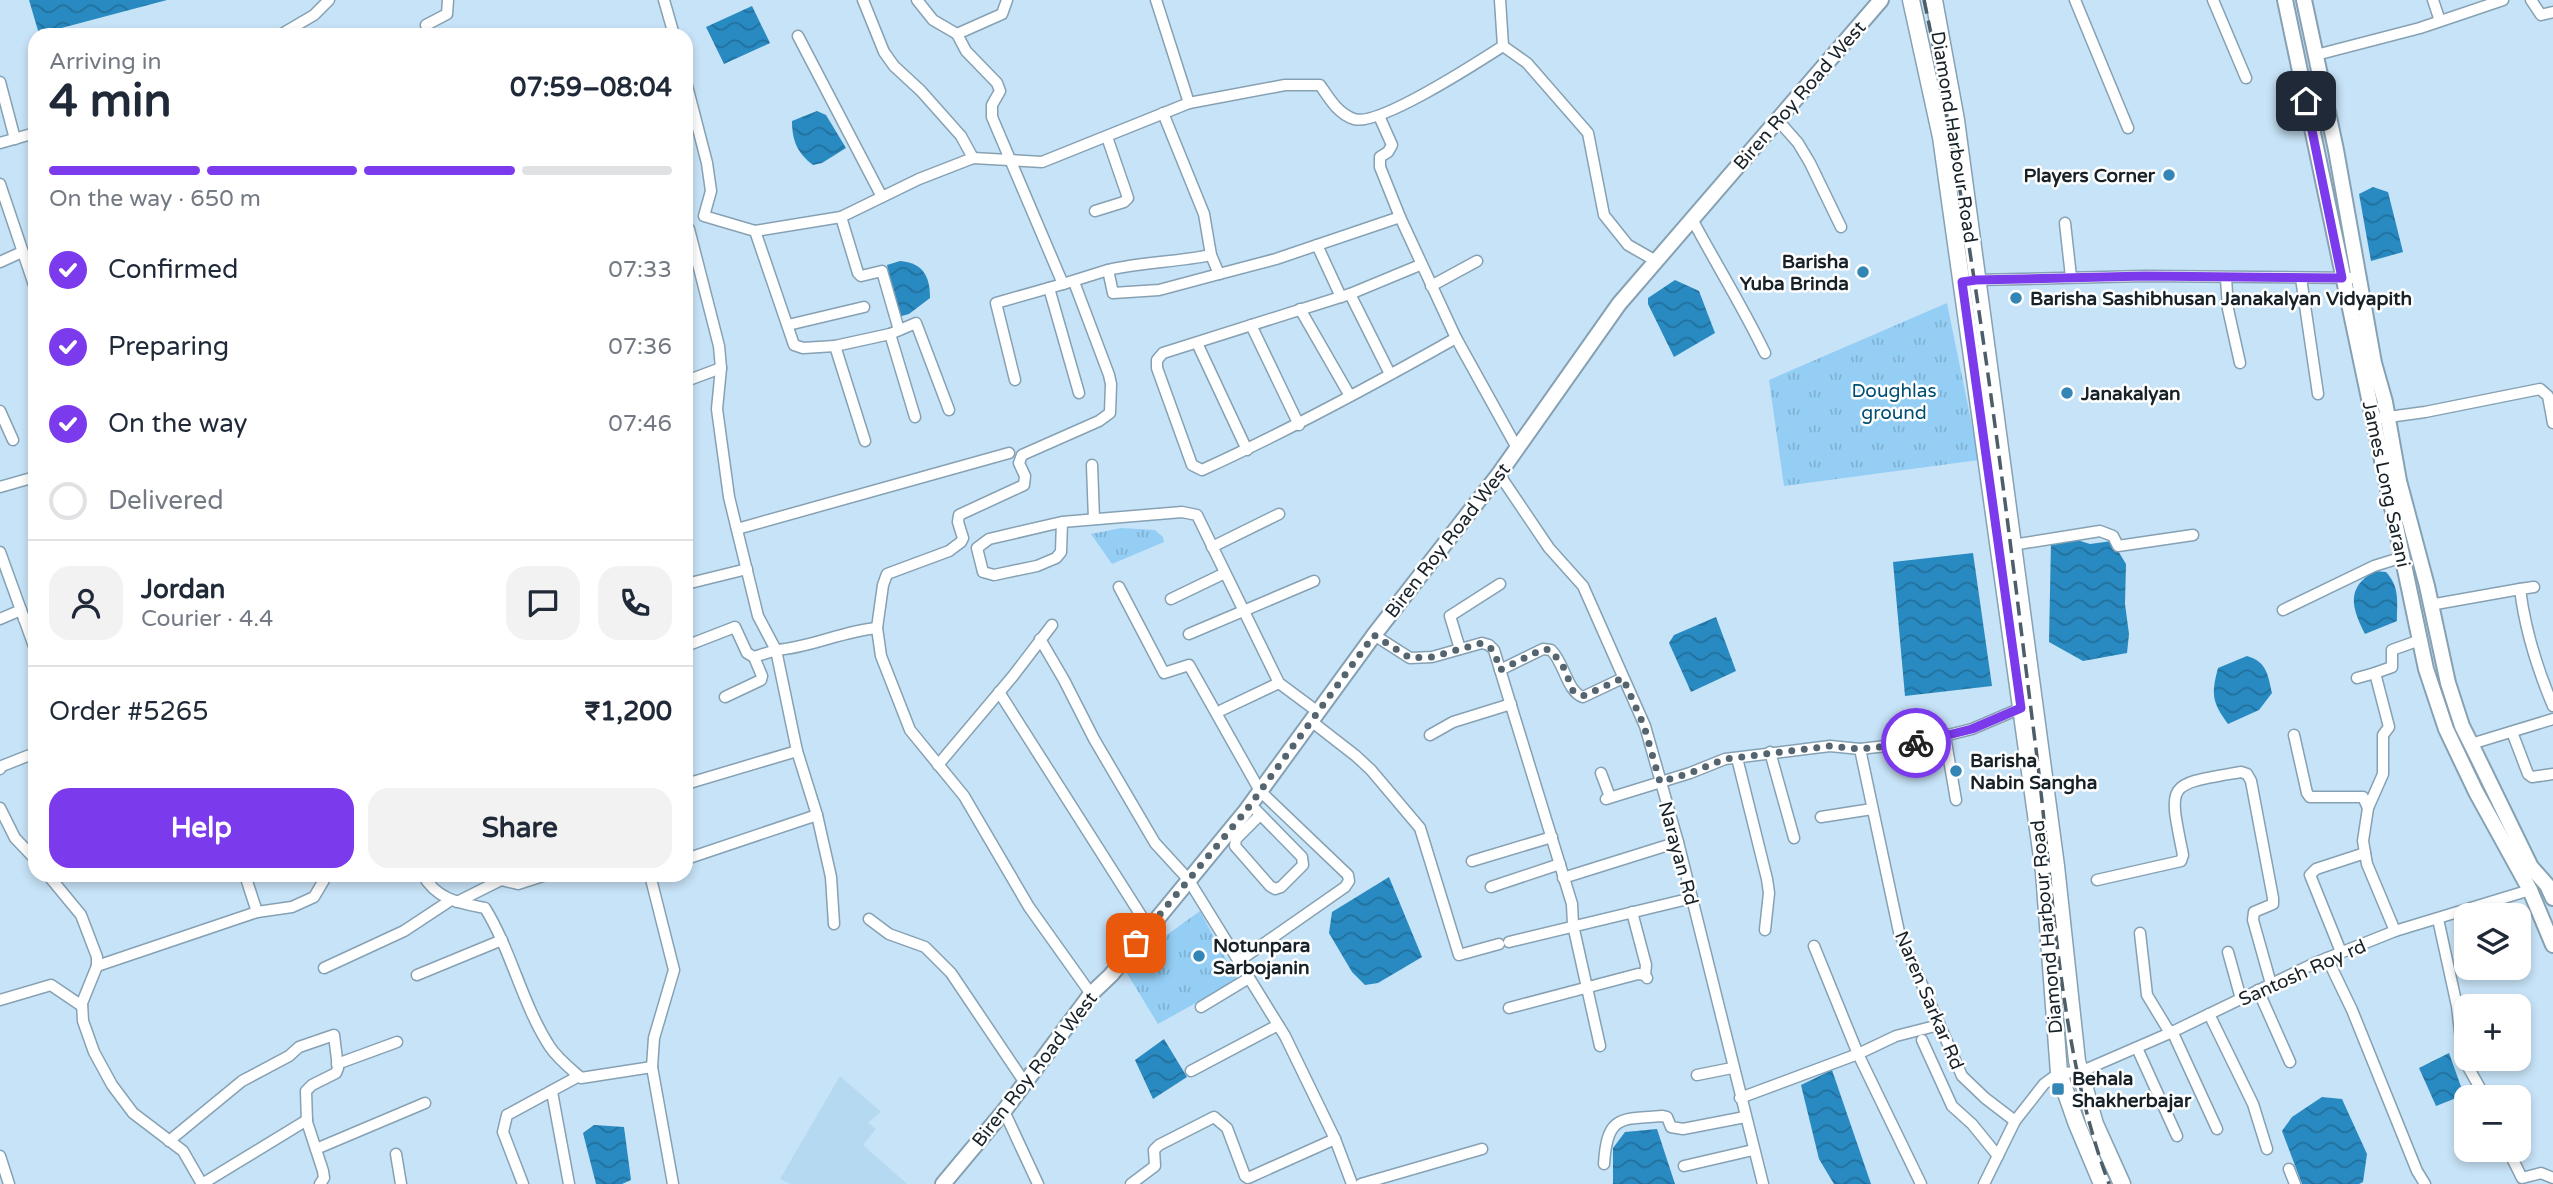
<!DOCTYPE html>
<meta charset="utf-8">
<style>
:root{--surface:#fff;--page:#f2f2f3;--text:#1f2937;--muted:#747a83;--line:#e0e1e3;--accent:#7c3aed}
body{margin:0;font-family:"Varela Round",sans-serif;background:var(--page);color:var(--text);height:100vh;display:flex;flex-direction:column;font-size:26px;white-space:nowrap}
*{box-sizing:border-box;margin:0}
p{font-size:23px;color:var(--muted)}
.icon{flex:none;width:38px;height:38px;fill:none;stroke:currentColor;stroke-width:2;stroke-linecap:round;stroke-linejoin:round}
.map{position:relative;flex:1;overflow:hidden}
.drawer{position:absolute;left:28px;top:28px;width:665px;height:854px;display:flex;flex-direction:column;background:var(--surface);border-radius:21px;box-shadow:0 4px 10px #0003}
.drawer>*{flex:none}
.fabs{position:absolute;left:2454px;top:903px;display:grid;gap:14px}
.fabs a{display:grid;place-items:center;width:77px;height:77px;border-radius:14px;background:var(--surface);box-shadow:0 4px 10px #0003;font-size:35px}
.pin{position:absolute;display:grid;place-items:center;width:60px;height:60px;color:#fff;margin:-30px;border-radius:14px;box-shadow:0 4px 10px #0006}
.courier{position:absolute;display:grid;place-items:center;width:70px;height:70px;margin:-35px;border:5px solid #7c3aed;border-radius:50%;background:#fff;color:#222;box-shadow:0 2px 9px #0007}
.summary em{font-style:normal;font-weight:700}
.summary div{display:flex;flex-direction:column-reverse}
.summary{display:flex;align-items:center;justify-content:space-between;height:119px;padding:0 21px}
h1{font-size:46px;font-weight:700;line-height:52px}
.bar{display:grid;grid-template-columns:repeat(4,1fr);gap:10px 7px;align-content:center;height:84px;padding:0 21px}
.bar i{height:9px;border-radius:5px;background:var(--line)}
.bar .on{background:var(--accent)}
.bar p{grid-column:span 4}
.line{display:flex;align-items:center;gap:18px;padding:0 21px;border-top:2px solid var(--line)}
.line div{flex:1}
.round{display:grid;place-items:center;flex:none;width:74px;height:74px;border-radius:21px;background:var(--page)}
ol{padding:0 21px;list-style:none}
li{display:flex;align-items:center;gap:21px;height:77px}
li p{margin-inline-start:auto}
li .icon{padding:7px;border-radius:50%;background:var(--accent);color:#fff;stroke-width:4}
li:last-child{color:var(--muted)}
li i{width:38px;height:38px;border:4px solid var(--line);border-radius:50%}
.cta{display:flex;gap:14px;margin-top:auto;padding:14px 21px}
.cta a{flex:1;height:80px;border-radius:21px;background:var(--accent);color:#fff;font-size:28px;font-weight:700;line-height:80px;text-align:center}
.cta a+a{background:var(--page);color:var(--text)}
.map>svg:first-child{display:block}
.built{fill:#b6d9f2}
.park{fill:url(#park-tufts)}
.water{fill:url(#water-waves)}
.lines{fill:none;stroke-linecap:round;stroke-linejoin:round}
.minor-casing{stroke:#86a1b3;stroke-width:13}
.secondary-casing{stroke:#86a1b3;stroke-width:18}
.trunk-casing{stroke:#86a1b3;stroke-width:19}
.minor{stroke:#fff;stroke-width:10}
.secondary{stroke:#fff;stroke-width:14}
.trunk{stroke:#fff;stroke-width:16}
.rail{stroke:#4e5e69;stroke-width:3.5;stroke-dasharray:14 7;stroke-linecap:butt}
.done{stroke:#556570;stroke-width:7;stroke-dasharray:0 12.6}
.route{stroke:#7c3aed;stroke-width:9}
.poi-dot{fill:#3285b5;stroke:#fff;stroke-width:2.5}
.labels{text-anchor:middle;stroke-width:5;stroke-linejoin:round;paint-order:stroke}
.street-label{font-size:19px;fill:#172128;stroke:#fff}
.poi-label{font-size:19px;font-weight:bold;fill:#172128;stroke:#fff;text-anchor:start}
.park-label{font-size:19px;fill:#004e73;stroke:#fff}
</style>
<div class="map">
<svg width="2553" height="1184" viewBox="0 0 2553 1184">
<defs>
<pattern id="park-tufts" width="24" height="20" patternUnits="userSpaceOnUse" patternTransform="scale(1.75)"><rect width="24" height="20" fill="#94cef5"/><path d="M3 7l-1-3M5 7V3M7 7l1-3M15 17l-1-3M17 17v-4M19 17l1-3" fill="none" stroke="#7fb1d2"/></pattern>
<pattern id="water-waves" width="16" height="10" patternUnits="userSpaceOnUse" patternTransform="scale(1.75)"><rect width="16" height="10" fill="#288ac1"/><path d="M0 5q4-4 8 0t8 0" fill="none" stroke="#21709d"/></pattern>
</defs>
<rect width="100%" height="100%" fill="#c7e3f7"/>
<!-- built -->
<polygon class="built" points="840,1076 881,1112 868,1123 876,1129 863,1145 907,1184 790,1184 780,1179"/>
<!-- park -->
<g class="park">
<polygon points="1947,303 1979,460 1784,486 1769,380"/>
<polygon points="1121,528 1155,530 1163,537 1164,542 1112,564 1091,534"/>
<polygon points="1200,911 1237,980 1158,1024 1125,970 1132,960"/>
</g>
<!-- water -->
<g class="water">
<polygon points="29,0 167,0 39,34"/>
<polygon points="752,6 770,43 724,64 706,27"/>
<path d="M817 111 826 115 846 148 822 163 813 165C797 153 792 140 792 121Z"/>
<polygon points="2373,187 2388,192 2403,252 2371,261 2359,194"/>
<path d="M900 261C923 263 930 276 930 298L909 314 898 317 887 265Z"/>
<polygon points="1675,280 1699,291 1715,333 1674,357 1648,304 1648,298"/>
<polygon points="2074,539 2090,544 2112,541 2126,564 2125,604 2129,634 2127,653 2083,661 2049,642 2051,541"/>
<polygon points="1973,553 1992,686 1905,696 1893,562"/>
<path d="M2375 571 2386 572C2400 587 2397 602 2397 621L2365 634C2352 608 2345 588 2375 571Z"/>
<polygon points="1716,617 1736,671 1691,692 1669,643 1674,635"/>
<path d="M2247 656C2267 662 2268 675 2272 693L2259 710 2228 724C2212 702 2211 694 2218 668Z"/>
<polygon points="1389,877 1422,957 1378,983 1365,985 1352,972 1329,933 1332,912"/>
<polygon points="1164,1039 1187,1077 1153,1099 1135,1060"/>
<polygon points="2449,1053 2464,1095 2436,1106 2419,1068"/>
<polygon points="1832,1070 1871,1184 1834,1184 1819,1159 1801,1085"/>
<polygon points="2322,1097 2342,1099 2367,1154 2363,1182 2359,1184 2302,1184 2282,1131 2292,1117"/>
<polygon points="594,1125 624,1127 631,1180 622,1184 596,1184 583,1133"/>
<polygon points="1657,1129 1675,1184 1613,1184 1613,1148 1625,1132"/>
</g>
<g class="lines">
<!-- minor casing -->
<g class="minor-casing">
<g id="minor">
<polyline points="664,0 674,35"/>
<polyline points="863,0 884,52 894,66 921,91 961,136 973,158"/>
<polyline points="917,0 933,20 957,34 1002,14 1007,0"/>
<polyline points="1156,0 1189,103"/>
<polyline points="1500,0 1503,46"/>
<polyline points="2075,0 2128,128"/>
<polyline points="2213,0 2246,78"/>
<polyline points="2433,0 2440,21"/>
<polyline points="2531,0 2541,15 2553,12"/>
<polyline points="426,25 447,14 448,0"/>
<polyline points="957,34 966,51 997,83 1000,91 992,105 992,117 1063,284 1108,270 1113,293 1159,290 1219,274 1276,259 1400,217 1456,338 1517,448"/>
<polyline points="280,35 314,15 329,0"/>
<polyline points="798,36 882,197"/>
<polyline points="1503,46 1527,63 1588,133 1604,215 1628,245 1656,261"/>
<polyline points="2316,55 2420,28 2503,0"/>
<polyline points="0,82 15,139"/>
<path d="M686 82 707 163 711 191 704 216 755 231 841 217 919 179 973 158 1042 162 1189 103 1285 85H1320C1329 98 1338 114 1354 119 1378 127 1478 62 1503 46"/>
<polyline points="1163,113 1204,214 1211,255 1219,274"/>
<polyline points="1379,116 1392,145 1388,152 1380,157 1380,167 1400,217"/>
<polyline points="1777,119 1798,143 1810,163 1841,227"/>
<polyline points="0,143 35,133"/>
<polyline points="0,184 35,288"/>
<polyline points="1095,211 1124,202 1128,198 1107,137"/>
<polyline points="841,217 858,273 861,276 882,271 899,330"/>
<path d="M1692 219C1716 264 1743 307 1765 353"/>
<polyline points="2065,223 2071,277"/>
<path d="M689 229 719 346 721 368 717 409 729 497 758 616 776 650C810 648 842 631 877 628L881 656 910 730 964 796 1029 907 1091 994"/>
<polyline points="755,231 794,345 803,348 835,346"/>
<polyline points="1317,245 1341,297"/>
<polyline points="0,262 22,252"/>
<path d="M1108 270C1142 262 1177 262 1211 255"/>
<polyline points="2226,278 2228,309 2240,363"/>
<polyline points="2301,278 2318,394"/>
<polyline points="1962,282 1976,280 2145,276 2358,278"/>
<polyline points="1431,286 1477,261"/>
<polyline points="1049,288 1079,393"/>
<polyline points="1350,294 1420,265"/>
<polyline points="1300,309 1350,396"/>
<polyline points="788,325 864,307"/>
<polyline points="1251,325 1299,425"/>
<polyline points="890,334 915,417"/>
<polyline points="1197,343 1247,450"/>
<path d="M1390 374 1350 294 1163 353 1157 360V368L1192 465 1202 470C1290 430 1373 385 1456 338"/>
<polyline points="1015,380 996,303 1063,284"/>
<polyline points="686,381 721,368"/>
<polyline points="0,411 13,440"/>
<polyline points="2374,419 2425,412 2540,389 2548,396 2553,423"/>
<polyline points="865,441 835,346 890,334 916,323 949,410"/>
<polyline points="1092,465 1094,519"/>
<polyline points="1499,474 1549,548 1583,586 1645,726 1678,842 1763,1184"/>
<polyline points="0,487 35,477"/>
<polyline points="1062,522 1061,552 1056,558 1037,566 994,575 983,572 977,548 989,539 1062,522 1182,512 1197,515 1279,683 1318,712"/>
<polyline points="737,529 1009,453"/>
<polyline points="2012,545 2100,531 2113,536 2118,546 2193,535"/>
<polyline points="1212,547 1279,514"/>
<polyline points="0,552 35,649"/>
<polyline points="686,584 747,569"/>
<polyline points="1119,587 1164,673 1189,665 1260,791 1348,875 1349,881 1345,887 1239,961"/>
<polyline points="2520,589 2534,587"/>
<polyline points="1171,599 1225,573"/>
<path d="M2430 605 2520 589C2525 630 2537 668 2553 706"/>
<polyline points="2283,610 2374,566 2403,557"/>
<polyline points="0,619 21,610"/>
<polyline points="24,619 35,618"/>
<polyline points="877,628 883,585 887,574 949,551 961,542 963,538 958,522 959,515 1024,485 1025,476 1019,463 1022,455 1099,421 1110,413 1111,384 1109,375 1074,282"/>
<polyline points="1189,634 1314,581"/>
<polyline points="1374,635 1410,658 1432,657 1482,643 1489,645 1494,650 1572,904 1573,925 1600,1046"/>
<polyline points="1040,639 1064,680 1094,739 1155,843 1188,879 1285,1036 1335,1139 1352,1184"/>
<polyline points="691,644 735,627 747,653 754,657"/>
<polyline points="1460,649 1450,616 1500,584"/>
<path d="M1500 670 1543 649 1551 650C1564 662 1567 692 1583 697L1623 678"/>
<polyline points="2357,678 2375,673"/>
<polyline points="999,692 1149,928"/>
<polyline points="1222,710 1279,683"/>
<polyline points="1311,721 1356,756 1371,770 1420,828 1459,955 1499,944"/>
<polyline points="2512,732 2528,774 2532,777 2553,774"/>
<polyline points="1430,735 1453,722 1511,704"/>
<polyline points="2294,735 2307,793 2310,797 2363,797 2368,808"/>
<polyline points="1945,736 1956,800"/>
<polyline points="2471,744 2553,719"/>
<polyline points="1860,749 1899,932 1962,1076 1985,1098 2015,1121 2044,1084 2059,1073 2080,1072 2170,1033 2315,963 2395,931 2530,890"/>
<polyline points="1770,752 1794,838"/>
<polyline points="1737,758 1767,879 1769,893 1765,930"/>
<polyline points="938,765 1013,676 1052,625"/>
<polyline points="0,769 2,766 35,753"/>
<polyline points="1601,773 1610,797"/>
<polyline points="686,784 797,751"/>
<polyline points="1606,799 1690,773 1725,759 1830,746 1860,749 1920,742 1972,729 2021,708"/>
<polyline points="1250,805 1256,810 1302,857 1303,865 1281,887 1275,889 1270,886 1235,846 1236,839 1260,815"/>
<polyline points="0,808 15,838 35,859"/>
<polyline points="817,815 831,877 834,924"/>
<polyline points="1821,817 1872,809"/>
<polyline points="686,859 817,815 797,751 776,650 754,657 762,676 761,680 725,697"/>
<polyline points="1472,861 1552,837"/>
<polyline points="48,875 81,915 97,957 97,966 82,1003 83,1021 94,1052 112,1085 133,1113 183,1151 202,1184"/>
<polyline points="245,875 257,912"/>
<path d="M423 875C437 900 460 903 485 908 512 952 522 1004 550 1047 558 1059 571 1069 581 1078L652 1067 673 1184"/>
<polyline points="650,875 674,970 654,1038 652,1067"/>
<polyline points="1563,878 1678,842"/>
<path d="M2097 880 2181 861 2183 855C2168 781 2166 785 2241 772L2247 774 2251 781 2273 898V904L2254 912 2253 920 2271 984"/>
<polyline points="1491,887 1560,864"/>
<polyline points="457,902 501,880 518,884 546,875"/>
<polyline points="1632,912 1646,965 1645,975"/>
<polyline points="869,919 889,934 925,947 951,973 1025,1083"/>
<polyline points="2438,919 2457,1006 2463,1058 2485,1097"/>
<polyline points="2395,931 2367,864 2363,841 2368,808 2383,774 2383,735 2389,727 2375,673 2392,667 2392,650 2420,640"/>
<polyline points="2140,933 2147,995 2170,1033"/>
<polyline points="1509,942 1692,898"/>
<polyline points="1814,946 1858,1054 1921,1184"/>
<polyline points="2228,952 2241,999"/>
<polyline points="2341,952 2310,875 2316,869 2365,853"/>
<polyline points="2327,958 2352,1010 2417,1171 2425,1184"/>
<polyline points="97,966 257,912 292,907 314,897 327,875"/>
<polyline points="324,968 404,931 451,900"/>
<polyline points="2481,968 2481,970"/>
<polyline points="417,975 502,940"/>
<polyline points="2258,990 2290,1062"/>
<polyline points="0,1000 51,985 82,1006"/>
<polyline points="1201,1007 1249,978"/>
<polyline points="1509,1008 1638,974 1645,975 1647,978"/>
<polyline points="2209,1014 2253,1104 2267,1149"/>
<polyline points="2172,1031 2217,1129"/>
<polyline points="1922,1040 1952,1106 1972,1124 1998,1156"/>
<polyline points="2137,1048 2177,1136"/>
<polyline points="337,1064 397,1042"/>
<polyline points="1191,1071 1278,1025"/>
<polyline points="1697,1075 1732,1068"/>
<polyline points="552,1092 569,1184"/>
<polyline points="1740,1098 1858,1054 1896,1036 1939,1025"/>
<polyline points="1004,1111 1038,1184"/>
<polyline points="169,1141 242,1081 289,1056 299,1047 334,1035 338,1068 336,1073 312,1085 306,1091 307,1122 323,1171 324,1178 320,1184"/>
<polyline points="316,1149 425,1103"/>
<polyline points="2508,1150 2522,1178 2541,1173 2553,1178"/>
<polyline points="396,1154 401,1184"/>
<polyline points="0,1156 9,1184"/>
<path d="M1604 1164C1607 1115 1620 1119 1663 1116L1667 1117 1671 1127 1683 1129 1745 1117"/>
<polyline points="1684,1166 1753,1150"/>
<polyline points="2289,1169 2295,1184"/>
<polyline points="202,1184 307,1120"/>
<polyline points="523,1184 503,1132 507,1115 579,1076"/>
<polyline points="1131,1184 1155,1166 1154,1150 1159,1145 1214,1117 1227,1128 1245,1176 1248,1178 1335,1139"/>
<polyline points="1361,1184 1482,1149"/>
<polyline points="1984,1184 2015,1121"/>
</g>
</g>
<!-- secondary casing -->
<g class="secondary-casing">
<g id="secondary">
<polyline points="2285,0 2426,669 2446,729 2476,792 2530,890 2553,945"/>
<polyline points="2304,0 2336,150 2374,363 2385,402 2399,481 2427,586 2448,683 2462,726 2474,750 2531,867 2547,885 2553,898"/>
<polyline points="943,1184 1004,1111 1091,994 1111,975 1245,812 1374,635 1499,474 1619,304 1881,0"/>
</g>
</g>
<!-- trunk casing -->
<g class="trunk-casing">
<g id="trunk">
<polyline points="1911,0 1941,137 1981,421 2044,872 2059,1073 2076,1122 2102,1184"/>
<polyline points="1934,0 1956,120 2056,866 2077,1061 2095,1124 2122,1184"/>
</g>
</g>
<!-- minor -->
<use href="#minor" class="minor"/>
<!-- secondary -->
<use href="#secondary" class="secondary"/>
<!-- trunk -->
<use href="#trunk" class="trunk"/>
<!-- rail -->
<path class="rail" d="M1924 0C1977 249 2005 504 2037 757 2054 898 2059 1050 2109 1184"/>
</g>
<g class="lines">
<!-- done -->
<path class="done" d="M1136 943 1245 812 1374 635 1410 658 1432 657 1482 643C1495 647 1496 658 1500 670L1543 649 1551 650 1564 668 1573 691 1583 696 1623 678 1644 726 1660 782 1690 773 1725 759 1830 746 1860 749 1916 743"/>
<!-- route -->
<polyline class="route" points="1916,743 1972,729 2021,708 1962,282 1976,280 2145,276 2342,278 2306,101"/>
</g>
<!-- markers -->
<g class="poi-dot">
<circle cx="2169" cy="175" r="7"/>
<circle cx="1863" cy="272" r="7"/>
<circle cx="2016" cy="298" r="7"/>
<circle cx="2067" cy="393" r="7"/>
<circle cx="1956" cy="771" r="7"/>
<circle cx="1199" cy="956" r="7"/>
<rect x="2051" y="1082" width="14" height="14" rx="3.5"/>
</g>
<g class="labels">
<!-- street labels -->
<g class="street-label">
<text transform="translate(1799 95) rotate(-49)" y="7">Biren Roy Road West</text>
<text transform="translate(1955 137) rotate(81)" y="7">Diamond Harbour Road</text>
<text transform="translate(2387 484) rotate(78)" y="7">James Long Sarani</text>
<text transform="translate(1447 540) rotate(-52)" y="7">Biren Roy Road West</text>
<text transform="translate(1679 853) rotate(75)" y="7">Narayan Rd</text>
<text transform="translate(2046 927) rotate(-95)" y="7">Diamond Harbour Road</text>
<text transform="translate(2302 972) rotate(-24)" y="7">Santosh Roy rd</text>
<text transform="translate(1930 1000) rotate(67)" y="7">Naren Sarkar Rd</text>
<text transform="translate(1034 1069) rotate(-52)" y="7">Biren Roy Road West</text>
</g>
<!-- poi labels -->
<g class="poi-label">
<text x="2155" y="182" text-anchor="end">Players Corner</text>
<text x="1849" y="268" text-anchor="end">Barisha<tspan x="1849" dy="22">Yuba Brinda</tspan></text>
<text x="2030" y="305">Barisha Sashibhusan Janakalyan Vidyapith</text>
<text x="2081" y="400">Janakalyan</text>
<text x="1970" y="767">Barisha<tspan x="1970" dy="22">Nabin Sangha</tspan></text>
<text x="1213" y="952">Notunpara<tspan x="1213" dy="22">Sarbojanin</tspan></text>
<text x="2072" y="1085">Behala<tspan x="2072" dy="22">Shakherbajar</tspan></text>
</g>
<!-- park labels -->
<g class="park-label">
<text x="1894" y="397">Doughlas<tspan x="1894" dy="22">ground</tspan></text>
</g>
</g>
</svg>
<div class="fabs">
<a><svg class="icon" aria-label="layers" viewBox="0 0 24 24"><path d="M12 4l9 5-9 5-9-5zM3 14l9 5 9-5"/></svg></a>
<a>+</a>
<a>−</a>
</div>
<div class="pin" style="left:1136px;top:943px;background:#ea580c"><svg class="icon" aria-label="bag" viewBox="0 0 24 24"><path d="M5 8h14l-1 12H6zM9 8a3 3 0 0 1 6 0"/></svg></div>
<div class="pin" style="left:2306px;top:101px;background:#1f2937"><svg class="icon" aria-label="home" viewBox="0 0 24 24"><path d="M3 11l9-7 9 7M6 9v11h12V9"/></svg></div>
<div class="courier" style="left:1916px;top:743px"><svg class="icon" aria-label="bike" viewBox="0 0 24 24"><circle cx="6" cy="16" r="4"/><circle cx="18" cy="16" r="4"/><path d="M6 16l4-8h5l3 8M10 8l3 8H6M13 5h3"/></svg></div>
<section class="drawer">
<div class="summary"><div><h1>4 min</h1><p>Arriving in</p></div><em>07:59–08:04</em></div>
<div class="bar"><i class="on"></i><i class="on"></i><i class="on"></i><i></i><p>On the way · 650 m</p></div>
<ol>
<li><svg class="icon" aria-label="check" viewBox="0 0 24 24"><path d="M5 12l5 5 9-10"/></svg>Confirmed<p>07:33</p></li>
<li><svg class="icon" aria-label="check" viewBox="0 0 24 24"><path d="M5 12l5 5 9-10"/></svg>Preparing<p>07:36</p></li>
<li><svg class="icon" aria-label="check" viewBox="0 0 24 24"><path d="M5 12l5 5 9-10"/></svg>On the way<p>07:46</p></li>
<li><i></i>Delivered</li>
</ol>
<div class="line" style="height:126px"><a class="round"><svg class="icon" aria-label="person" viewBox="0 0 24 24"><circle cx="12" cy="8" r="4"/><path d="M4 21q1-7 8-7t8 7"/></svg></a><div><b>Jordan</b><p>Courier · 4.4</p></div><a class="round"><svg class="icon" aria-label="chat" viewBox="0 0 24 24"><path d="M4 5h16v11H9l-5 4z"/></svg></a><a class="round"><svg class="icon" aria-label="phone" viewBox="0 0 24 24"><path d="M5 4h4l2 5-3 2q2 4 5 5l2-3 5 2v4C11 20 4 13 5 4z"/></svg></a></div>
<div class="line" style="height:91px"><div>Order #5265</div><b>₹1,200</b></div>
<div class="cta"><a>Help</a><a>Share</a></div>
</section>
</div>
